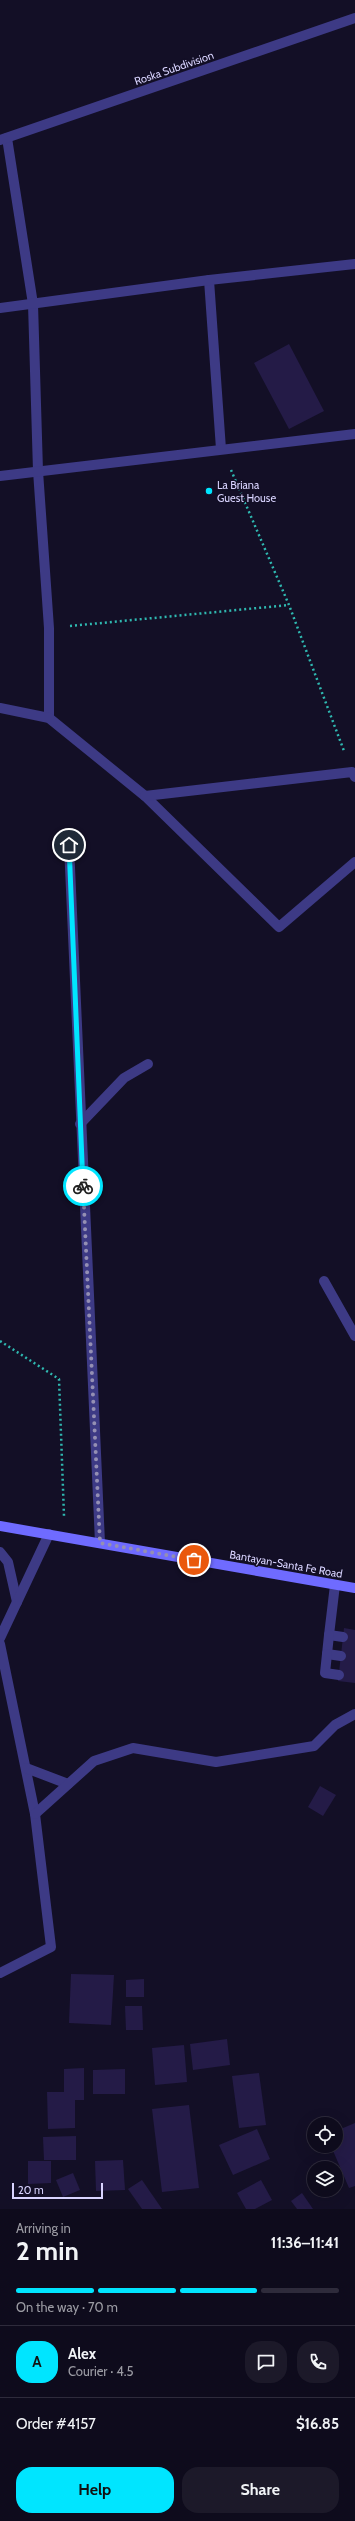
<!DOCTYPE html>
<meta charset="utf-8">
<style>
:root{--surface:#0e0b1c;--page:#1c1929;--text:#f1f3f6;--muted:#9b9ba3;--line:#2e2b3b;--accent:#00e5ff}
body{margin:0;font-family:Cabin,sans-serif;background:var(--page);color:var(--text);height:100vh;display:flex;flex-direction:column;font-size:15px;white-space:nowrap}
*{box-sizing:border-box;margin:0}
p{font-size:13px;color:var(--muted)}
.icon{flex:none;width:22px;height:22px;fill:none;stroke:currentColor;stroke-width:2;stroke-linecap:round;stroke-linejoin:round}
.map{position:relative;height:2209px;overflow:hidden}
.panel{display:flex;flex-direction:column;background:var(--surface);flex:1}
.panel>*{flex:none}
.fabs{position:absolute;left:307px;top:2117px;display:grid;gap:8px}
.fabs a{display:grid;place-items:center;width:36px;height:36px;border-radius:50%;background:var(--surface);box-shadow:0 4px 16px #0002,0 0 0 1px var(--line);font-size:20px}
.scale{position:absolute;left:12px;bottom:10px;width:91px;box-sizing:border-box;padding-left:4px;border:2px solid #d9d4ff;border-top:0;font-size:11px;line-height:14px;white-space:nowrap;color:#d9d4ff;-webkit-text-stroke:3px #130f26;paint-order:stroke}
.pin{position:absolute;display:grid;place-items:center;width:34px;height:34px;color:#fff;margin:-17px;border:2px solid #fff;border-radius:50%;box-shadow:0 1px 4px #0007}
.courier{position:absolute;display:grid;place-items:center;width:40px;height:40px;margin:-20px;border:3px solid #00e5ff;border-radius:50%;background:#fff;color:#222;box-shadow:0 1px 5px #0007}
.headline em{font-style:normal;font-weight:700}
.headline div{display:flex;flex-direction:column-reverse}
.headline{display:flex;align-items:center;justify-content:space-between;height:68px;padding:0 16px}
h1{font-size:26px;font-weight:700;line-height:30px}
.bar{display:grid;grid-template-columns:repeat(4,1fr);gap:6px 4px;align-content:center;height:48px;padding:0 16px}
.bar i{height:5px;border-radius:3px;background:var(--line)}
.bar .current{background:var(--accent)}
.bar p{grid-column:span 4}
.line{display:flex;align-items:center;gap:10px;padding:0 16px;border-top:1px solid var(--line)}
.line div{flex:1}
.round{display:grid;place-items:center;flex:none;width:42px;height:42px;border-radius:16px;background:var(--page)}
.primary-button{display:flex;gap:8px;margin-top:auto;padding:8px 16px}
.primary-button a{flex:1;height:46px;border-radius:16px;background:var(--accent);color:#111;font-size:16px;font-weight:700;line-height:46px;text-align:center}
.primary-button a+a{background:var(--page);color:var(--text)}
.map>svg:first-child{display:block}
.building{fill:#241b47}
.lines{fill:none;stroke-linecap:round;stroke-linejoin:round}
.path{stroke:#2fb8b0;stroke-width:2.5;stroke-dasharray:2 3;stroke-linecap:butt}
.lane{stroke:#3d3a85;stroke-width:10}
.street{stroke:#3d3a85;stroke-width:10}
.secondary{stroke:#6f6bff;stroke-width:10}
.done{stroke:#948fb3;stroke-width:4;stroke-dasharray:0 7.2}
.route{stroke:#00e5ff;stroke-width:5}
.poi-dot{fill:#00e5ff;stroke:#130f26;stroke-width:1.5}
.labels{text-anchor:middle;stroke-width:3;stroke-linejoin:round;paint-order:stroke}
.street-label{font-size:11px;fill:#d9d4ff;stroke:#130f26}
.poi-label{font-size:11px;fill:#d9d4ff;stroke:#130f26;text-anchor:start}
</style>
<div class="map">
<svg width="355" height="2209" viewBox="0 0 355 2209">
<rect width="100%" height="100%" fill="#130f26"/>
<!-- building -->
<g class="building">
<polygon points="289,344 324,411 289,429 254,363"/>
<polygon points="344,1628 355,1630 355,1683 338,1681"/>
<polygon points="320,1786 336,1795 323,1816 308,1807"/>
<polygon points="71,1974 114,1975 111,2025 69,2023"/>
<polygon points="144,1979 144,1997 126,1997 126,1980"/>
<polygon points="125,2006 142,2006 143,2030 126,2030"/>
<polygon points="227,2039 230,2065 193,2070 190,2044"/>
<polygon points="184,2045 187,2082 155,2085 152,2048"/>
<polygon points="84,2068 84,2100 75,2100 75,2128 48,2129 47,2092 64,2092 64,2069"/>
<polygon points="125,2069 125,2094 93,2094 93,2070"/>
<polygon points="259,2073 266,2125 239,2128 232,2076"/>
<polygon points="189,2105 199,2188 162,2192 152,2109"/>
<polygon points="355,2123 355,2186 349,2188 331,2146 336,2146 336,2131"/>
<polygon points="257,2129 270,2159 233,2175 219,2145"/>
<polygon points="76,2136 76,2160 44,2160 43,2137"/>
<polygon points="123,2160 125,2190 96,2191 95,2161"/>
<polygon points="28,2161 51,2161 51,2183 28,2184"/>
<polygon points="73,2173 80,2190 63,2197 56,2180"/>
<polygon points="142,2180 162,2209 142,2209 128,2189"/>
<polygon points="261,2180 272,2200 255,2209 246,2209 237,2193"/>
<polygon points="302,2193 313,2209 297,2209 291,2201"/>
</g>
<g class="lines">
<!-- path -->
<g class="path">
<polyline points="231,470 289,605 344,751"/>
<polyline points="70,626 289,605"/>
<polyline points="0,1341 59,1379 64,1516"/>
</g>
<!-- lane -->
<g class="lane">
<polyline points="324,1281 355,1336"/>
<polyline points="335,1585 329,1635 343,1637"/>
<polyline points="329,1635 327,1654 341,1656"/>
<polyline points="327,1654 325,1673 339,1675"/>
</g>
<!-- street -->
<g class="street">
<polyline points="7,138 33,304 38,471 49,628 49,718"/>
<polyline points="0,140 355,18"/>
<polyline points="209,280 221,449"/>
<polyline points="0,308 209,280 355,264"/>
<polyline points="0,476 355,434"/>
<polyline points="0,708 49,718 145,796 279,927 355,862"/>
<polyline points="145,796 352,772 355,777"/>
<polyline points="69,845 100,1543"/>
<polyline points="80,1124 124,1078 148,1064"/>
<polyline points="0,1552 8,1562 17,1602"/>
<polyline points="0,1638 49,1534"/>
<polyline points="0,1644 35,1814 51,1947 0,1973"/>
<polyline points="26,1768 68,1784"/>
<polyline points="35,1814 94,1761 133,1748 216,1762 314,1746 335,1725 355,1714"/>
</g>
<!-- secondary -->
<polyline class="secondary" points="0,1526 355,1588"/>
</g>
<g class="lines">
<!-- done -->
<polyline class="done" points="83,1186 100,1543 194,1560"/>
<!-- route -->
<polyline class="route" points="69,845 83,1186"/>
</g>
<!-- markers -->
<circle class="poi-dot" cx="209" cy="491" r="4"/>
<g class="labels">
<!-- street labels -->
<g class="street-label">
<text transform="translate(174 68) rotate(-19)" y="4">Roska Subdivision</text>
<text transform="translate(286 1564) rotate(10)" y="4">Bantayan-Santa Fe Road</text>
</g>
<!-- poi labels -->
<g class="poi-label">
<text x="217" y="489">La Briana<tspan x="217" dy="13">Guest House</tspan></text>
</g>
</g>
</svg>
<div class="fabs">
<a><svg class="icon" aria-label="locate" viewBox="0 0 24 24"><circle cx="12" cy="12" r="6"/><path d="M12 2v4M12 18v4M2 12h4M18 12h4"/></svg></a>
<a><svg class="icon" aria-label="layers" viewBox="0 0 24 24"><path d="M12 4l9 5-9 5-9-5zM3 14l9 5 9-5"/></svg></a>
</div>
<div class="scale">20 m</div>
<div class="pin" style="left:194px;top:1560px;background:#ea580c"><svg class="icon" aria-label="bag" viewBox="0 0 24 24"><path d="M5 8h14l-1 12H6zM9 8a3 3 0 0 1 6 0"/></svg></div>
<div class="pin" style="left:69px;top:845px;background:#1f2937"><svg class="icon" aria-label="home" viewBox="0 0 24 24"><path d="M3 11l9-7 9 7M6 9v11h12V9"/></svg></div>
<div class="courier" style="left:83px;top:1186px"><svg class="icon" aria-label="bike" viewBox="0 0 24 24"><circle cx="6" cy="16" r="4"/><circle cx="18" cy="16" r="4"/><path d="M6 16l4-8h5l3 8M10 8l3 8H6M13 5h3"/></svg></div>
</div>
<section class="panel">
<div class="headline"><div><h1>2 min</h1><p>Arriving in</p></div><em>11:36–11:41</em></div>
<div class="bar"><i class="current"></i><i class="current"></i><i class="current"></i><i></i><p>On the way · 70 m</p></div>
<div class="line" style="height:72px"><b class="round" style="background:var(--accent);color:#111">A</b><div><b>Alex</b><p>Courier · 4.5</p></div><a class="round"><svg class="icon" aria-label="chat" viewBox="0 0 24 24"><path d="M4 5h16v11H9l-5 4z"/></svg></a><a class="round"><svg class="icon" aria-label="phone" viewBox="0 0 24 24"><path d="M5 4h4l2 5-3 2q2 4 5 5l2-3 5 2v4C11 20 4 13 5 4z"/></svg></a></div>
<div class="line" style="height:52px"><div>Order #4157</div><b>$16.85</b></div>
<div class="primary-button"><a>Help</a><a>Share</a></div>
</section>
